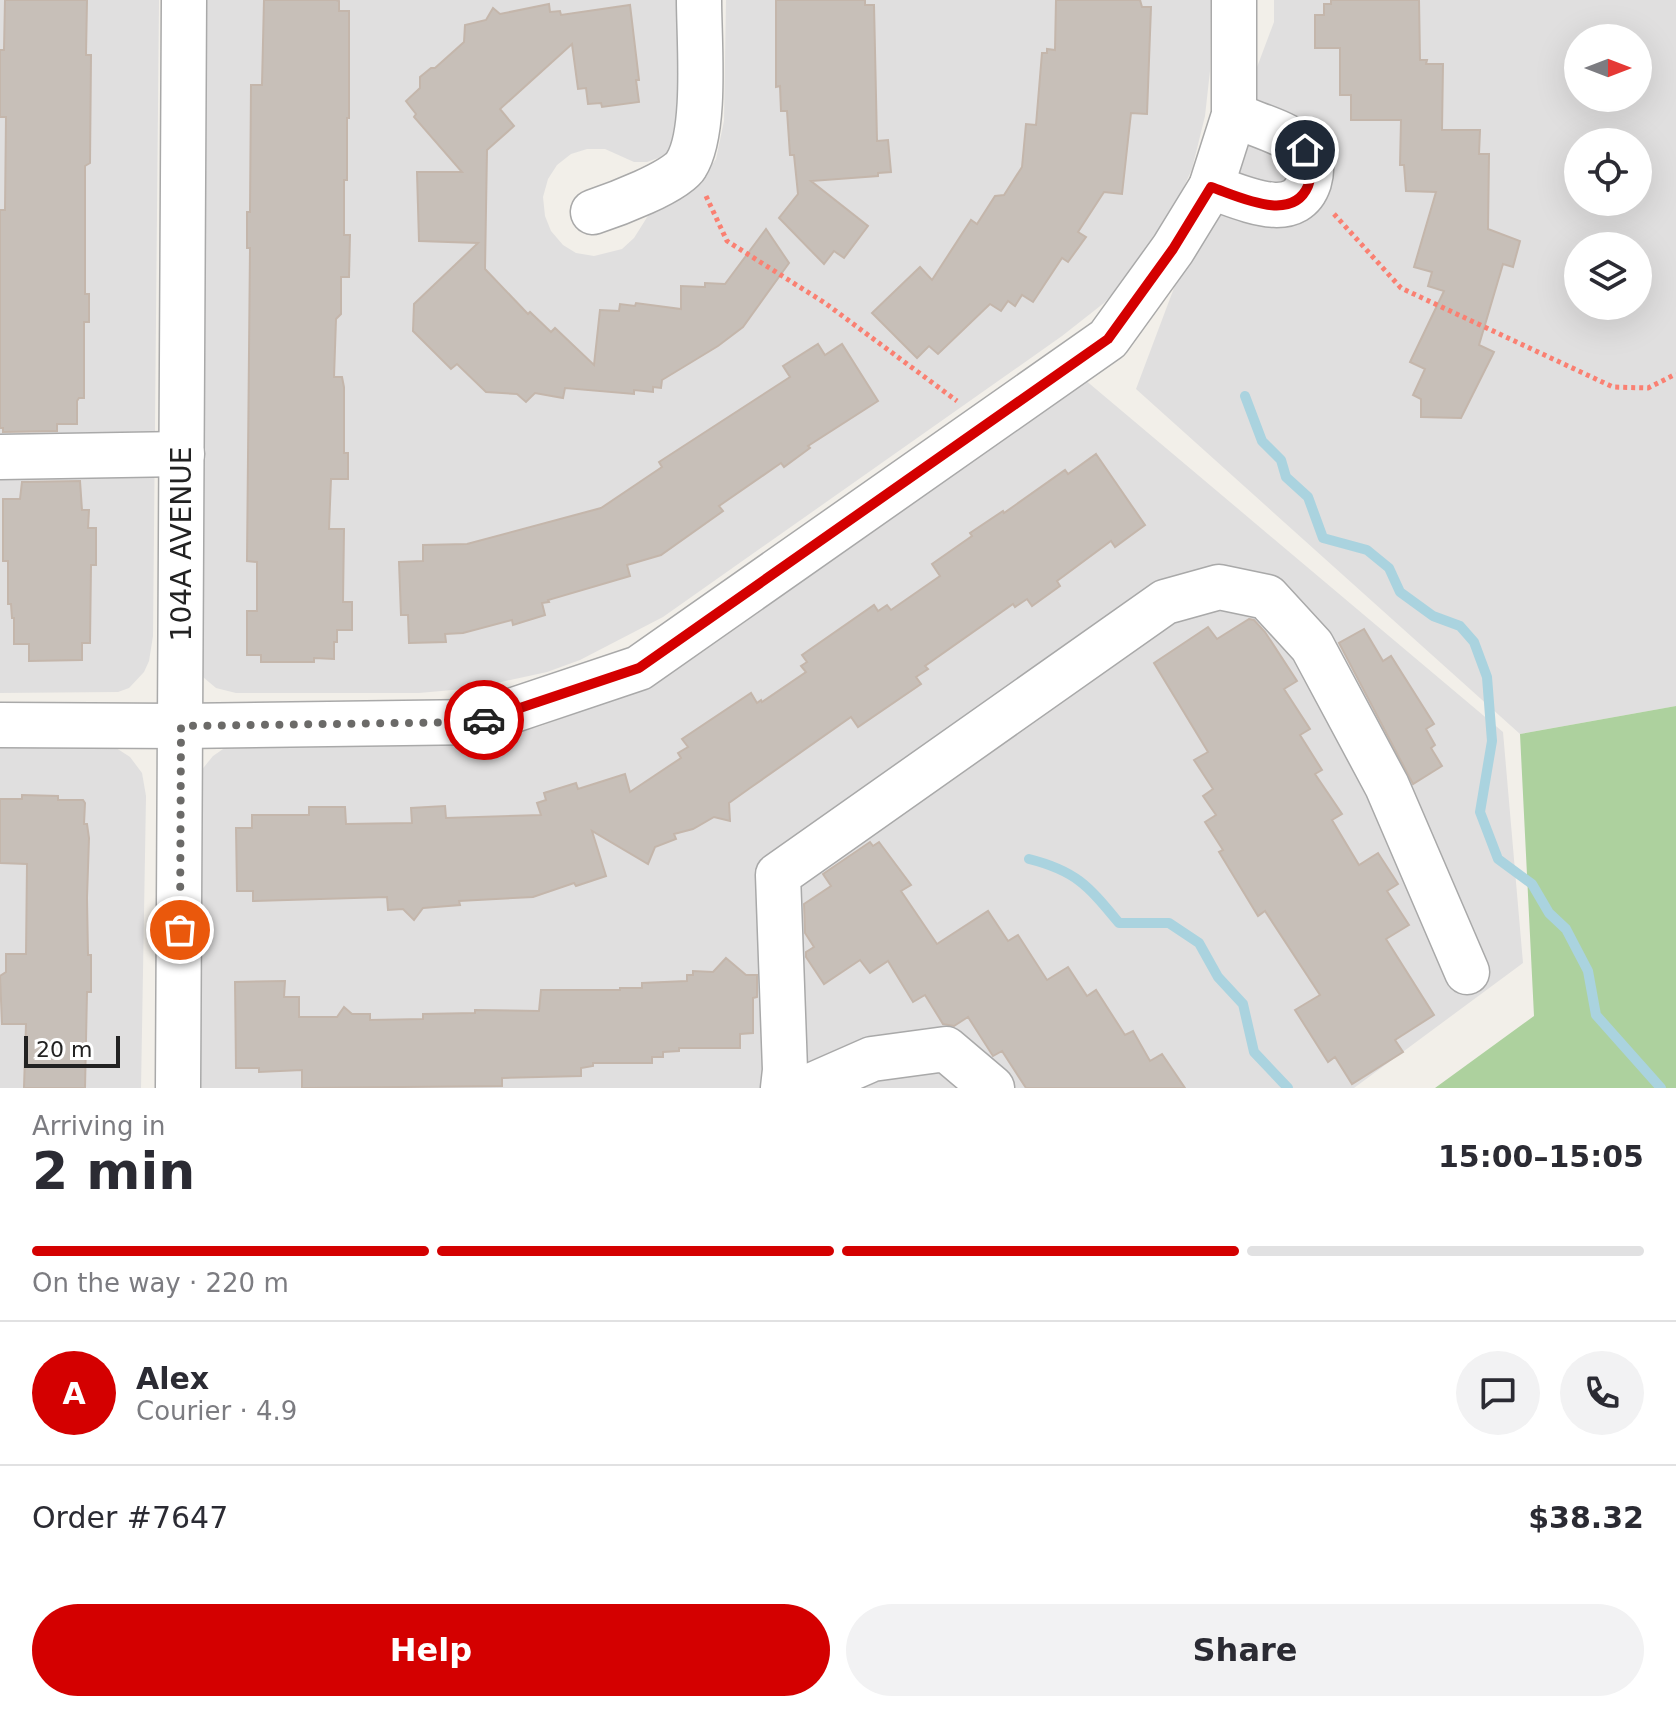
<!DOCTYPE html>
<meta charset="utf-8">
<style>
:root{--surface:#fff;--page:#f2f2f3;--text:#2b2b33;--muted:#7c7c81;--line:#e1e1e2;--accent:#d40000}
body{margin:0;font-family:"DejaVu Sans",sans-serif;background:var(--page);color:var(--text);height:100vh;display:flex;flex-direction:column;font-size:30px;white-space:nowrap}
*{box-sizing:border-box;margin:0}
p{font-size:26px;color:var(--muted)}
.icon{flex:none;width:44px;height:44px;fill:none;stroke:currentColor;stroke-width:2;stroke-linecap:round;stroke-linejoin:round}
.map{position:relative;height:1088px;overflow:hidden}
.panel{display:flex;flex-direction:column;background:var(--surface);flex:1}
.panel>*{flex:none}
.needle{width:52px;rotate:90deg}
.controls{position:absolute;left:1564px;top:24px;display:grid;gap:16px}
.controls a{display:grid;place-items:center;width:88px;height:88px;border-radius:50%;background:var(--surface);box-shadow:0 8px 32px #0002;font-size:40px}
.scale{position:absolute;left:24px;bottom:20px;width:96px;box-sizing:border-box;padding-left:8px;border:4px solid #222;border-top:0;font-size:22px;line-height:28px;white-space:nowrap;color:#222;-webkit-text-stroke:6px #fff;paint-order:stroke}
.pin{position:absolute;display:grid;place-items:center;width:68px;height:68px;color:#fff;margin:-34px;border:4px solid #fff;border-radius:50%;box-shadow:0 2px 8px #0007}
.courier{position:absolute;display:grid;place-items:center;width:80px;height:80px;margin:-40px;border:6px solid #d40000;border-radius:50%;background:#fff;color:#222;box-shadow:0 2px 10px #0007}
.head em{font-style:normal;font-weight:600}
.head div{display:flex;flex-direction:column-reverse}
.head{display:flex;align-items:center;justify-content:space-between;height:136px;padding:0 32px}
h1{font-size:52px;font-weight:600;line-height:60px}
.bar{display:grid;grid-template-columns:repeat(4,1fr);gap:12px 8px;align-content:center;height:96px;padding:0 32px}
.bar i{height:10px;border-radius:6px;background:var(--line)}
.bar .active{background:var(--accent)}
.bar p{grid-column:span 4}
.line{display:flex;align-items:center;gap:20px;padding:0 32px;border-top:2px solid var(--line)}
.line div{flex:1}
.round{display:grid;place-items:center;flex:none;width:84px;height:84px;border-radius:42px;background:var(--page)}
.button{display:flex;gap:16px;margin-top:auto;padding:16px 32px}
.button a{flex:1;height:92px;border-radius:48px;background:var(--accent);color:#fff;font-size:32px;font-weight:600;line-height:92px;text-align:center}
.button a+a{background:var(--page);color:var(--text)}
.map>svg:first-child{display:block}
.residential{fill:#e0dfdf;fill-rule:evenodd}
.forest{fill:#add19e}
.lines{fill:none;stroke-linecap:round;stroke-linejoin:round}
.stream{stroke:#aad3df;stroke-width:10}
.building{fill:#c7bfb8;stroke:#c4b6ab;stroke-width:2}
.minor-casing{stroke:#a9a9a9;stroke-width:47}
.path{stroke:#fa8072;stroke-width:5;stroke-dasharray:4 4;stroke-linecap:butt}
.minor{stroke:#fff;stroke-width:44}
.done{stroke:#6b6a68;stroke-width:8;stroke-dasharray:0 14.4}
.route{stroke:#d40000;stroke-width:10}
.labels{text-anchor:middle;stroke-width:7;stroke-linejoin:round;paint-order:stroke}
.street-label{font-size:28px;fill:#222;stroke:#fff}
</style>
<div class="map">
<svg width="1676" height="1088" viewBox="0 0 1676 1088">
<rect width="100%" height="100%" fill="#f2efe9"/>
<!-- residential -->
<g class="residential">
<polygon points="0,0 159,0 153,636 149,661 144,672 129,688 118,692 0,693"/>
<polygon points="197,0 687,0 686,105 672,153 647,162 634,162 605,149 587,149 571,154 557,165 548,179 543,197 545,216 551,231 563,245 576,253 594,256 622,249 634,238 651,211 706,173 716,159 724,121 726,0 1211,0 1210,71 1205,116 1192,169 1170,217 1142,262 1104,303 1062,336 663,617 580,660 547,672 474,688 419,693 236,693 216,688 197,672"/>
<path d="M1274 0H1676V706L1520 734 1136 389 1274 22ZM1578 38H1638V98H1578ZM1578 142H1638V202H1578ZM1578 246H1638V306H1578Z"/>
<polygon points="1084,379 1503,732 1523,963 1354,1088 190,1088 200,772 213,756 226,747 248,745 392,746 446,743 490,737 538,727 616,699 679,668 707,649 1032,419"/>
<polygon points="0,744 113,746 130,757 142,773 146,796 141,1088 0,1088"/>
</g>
<!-- forest -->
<polygon class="forest" points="1676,706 1676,1088 1435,1088 1534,1016 1520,734"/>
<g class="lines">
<!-- stream -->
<g class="stream">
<polyline points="1245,396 1262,441 1281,460 1286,477 1308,497 1323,538 1367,550 1389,568 1400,592 1433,616 1460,626 1474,642 1487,677 1492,741 1480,812 1498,859 1532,884 1549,913 1566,929 1588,971 1596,1015 1661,1088"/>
<path d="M1029 859C1077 871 1089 887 1119 923H1169L1199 943 1218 977 1243 1004 1254 1052 1288 1088"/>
</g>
</g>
<!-- building -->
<g class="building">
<polygon points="5,0 87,0 86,55 91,55 90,163 85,166 85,294 89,294 89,322 84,322 84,398 79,398 77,401 77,424 57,424 57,431 3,432 3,428 0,428 0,210 5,210 6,117 0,117 0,50 4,50"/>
<polygon points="264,0 336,0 339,1 339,11 349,11 349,118 347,118 347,180 344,180 344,235 350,235 349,277 341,277 341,314 336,319 334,377 342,377 344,387 344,453 348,453 348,479 331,479 329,529 344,529 343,602 352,602 352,630 337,630 337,642 334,642 334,659 314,658 314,662 261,662 261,655 247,655 247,611 257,611 257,562 247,561 250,248 247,248 247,212 250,212 251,85 262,85"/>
<polygon points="776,0 865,0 865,5 874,5 877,141 888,140 891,172 878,173 878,176 811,181 868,226 844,258 834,251 824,264 779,218 798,194 794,155 790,155 787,111 781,111 780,86 776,87"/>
<polygon points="1056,0 1140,0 1142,7 1151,7 1147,114 1131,113 1122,194 1104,192 1078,232 1086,237 1068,262 1062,258 1033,302 1022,295 1015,306 1008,301 1001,311 990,304 938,354 929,346 917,358 872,313 920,267 932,280 971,220 977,224 995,196 1004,195 1022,167 1026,124 1036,125 1042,53 1047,53 1047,49 1055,50"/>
<polygon points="1331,0 1419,0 1420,60 1427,60 1426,64 1443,64 1442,130 1480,130 1479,154 1489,154 1488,229 1520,241 1513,267 1503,264 1479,345 1494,352 1461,418 1421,417 1421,399 1413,395 1425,369 1410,362 1444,291 1428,286 1432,272 1414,267 1436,192 1406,191 1404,165 1400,165 1401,120 1351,120 1351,95 1340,95 1340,48 1315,48 1315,15 1324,15 1324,4 1331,4"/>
<polygon points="549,4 550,12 560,11 561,15 630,5 639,80 636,80 639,102 602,107 601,103 588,104 586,88 578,89 572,44 500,109 514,126 487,150 485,269 528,314 530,312 551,332 555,328 594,365 600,310 619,311 620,304 635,306 636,303 681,309 681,286 705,287 705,283 725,284 766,229 789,263 743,327 718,346 662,380 661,388 653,387 653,392 634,390 634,394 565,388 563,398 535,393 526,402 517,394 486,392 457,364 451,369 413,331 414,304 478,243 419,241 417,172 462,172 414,117 416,114 406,101 420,88 420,77 431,68 435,68 464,42 465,25 486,20 493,8 500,14"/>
<polygon points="818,344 825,355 842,344 878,401 808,446 810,448 784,467 781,463 719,506 723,511 661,555 627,565 630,576 548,600 549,602 542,603 545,615 513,625 512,620 463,633 445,634 446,642 409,643 408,615 401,615 399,562 423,561 423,545 467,544 601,508 662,467 659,462 790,377 783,366"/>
<polygon points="1096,454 1145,525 1115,547 1111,541 1057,581 1060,586 1032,606 1027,599 1015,607 1013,604 925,666 928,669 916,677 921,684 858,727 851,717 750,788 729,803 730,821 714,817 693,829 674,834 676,839 655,847 648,864 592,831 606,876 576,886 574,883 533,897 459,901 460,905 423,908 414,920 403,909 388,910 387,897 253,901 253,891 237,891 236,828 252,828 252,815 309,815 309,807 345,807 346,824 412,823 411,808 445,806 446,818 541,815 537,803 546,800 544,793 576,783 578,789 625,774 630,792 681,758 678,753 688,747 682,739 751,693 757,703 761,700 762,702 806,672 801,666 807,662 802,655 874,605 878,611 887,605 891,610 940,576 932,564 972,536 970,533 1003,511 1004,513 1065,470 1068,474"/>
<polygon points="80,481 82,510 89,510 88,528 96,528 96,565 91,565 90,643 82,643 82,660 29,661 29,644 14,644 14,618 12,618 11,604 8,604 8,561 3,561 3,499 20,499 22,482"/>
<polygon points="1249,619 1254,620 1265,632 1297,681 1284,689 1310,729 1300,735 1322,770 1315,774 1342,814 1332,820 1359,865 1378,853 1398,884 1387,891 1409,925 1386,939 1434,1015 1395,1040 1403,1052 1352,1084 1335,1057 1328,1062 1295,1010 1320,995 1265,911 1258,916 1219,852 1223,850 1205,822 1216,815 1203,796 1213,789 1194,760 1208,752 1154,663 1208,627 1217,639"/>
<polygon points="1364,629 1383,661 1391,656 1434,724 1426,729 1435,745 1431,748 1442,766 1413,784 1339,643"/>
<polygon points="22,795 58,796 58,800 83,800 85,803 84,824 87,824 89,838 87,898 88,955 91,955 91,992 87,992 85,1088 24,1088 26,1024 2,1024 0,976 6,972 6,954 26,954 27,864 0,863 0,799 22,799"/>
<polygon points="870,842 873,846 879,842 911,885 901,891 937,944 988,911 1008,941 1018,935 1047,980 1068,967 1087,996 1096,990 1125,1035 1133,1031 1150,1061 1162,1054 1185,1088 1026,1088 1002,1051 993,1056 968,1017 954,1026 943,1024 925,995 913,1002 888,961 870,973 860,960 824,984 806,957 806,952 814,947 805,933 804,904 831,886 823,874"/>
<polygon points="726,958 746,975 757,975 757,997 753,998 753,1033 740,1034 740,1048 679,1048 679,1051 663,1052 663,1057 652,1057 652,1063 593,1063 593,1066 581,1068 581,1076 502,1078 502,1086 302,1088 302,1070 259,1072 259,1068 236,1068 235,982 285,981 284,997 299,997 299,1017 337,1017 344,1007 352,1014 370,1014 370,1020 423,1019 423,1014 475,1013 475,1010 539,1011 541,990 620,990 620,988 642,988 642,983 687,981 687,975 693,975 693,971 713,972"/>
</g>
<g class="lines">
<!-- minor casing -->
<g class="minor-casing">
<g id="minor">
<path d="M1211 187C1240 196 1295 225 1309 182 1313 168 1312 157 1302 147 1288 133 1253 124 1234 115"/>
<path d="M593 212C614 205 676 182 686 165 707 132 699 41 699 0"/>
<polyline points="0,457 182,454"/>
<polyline points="0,725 181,726 478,722 639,668 1108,339 1173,249 1211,187 1234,115 1234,0"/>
<polyline points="178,1088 184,0"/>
<polyline points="783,1088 785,1070 778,875 1165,602 1219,587 1267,597 1312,646 1387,786 1467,972"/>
<polyline points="806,1088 872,1059 946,1049 992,1088"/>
</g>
</g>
<!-- path -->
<g class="path">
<polyline points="706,196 727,241 825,303 957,401"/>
<polyline points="1334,214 1401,288 1613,387 1648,388 1676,374"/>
</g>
<!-- minor -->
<use href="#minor" class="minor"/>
</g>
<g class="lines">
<!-- done -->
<polyline class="done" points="180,930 181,726 478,722 484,720"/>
<!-- route -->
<path class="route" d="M484 720 639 668 1108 339 1173 249 1211 187C1238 196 1292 224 1308 186 1313 172 1312 162 1305 150"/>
</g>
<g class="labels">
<!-- street labels -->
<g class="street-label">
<text transform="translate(181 544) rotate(-90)" y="10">104A AVENUE</text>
</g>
</g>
</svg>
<div class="controls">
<a><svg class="needle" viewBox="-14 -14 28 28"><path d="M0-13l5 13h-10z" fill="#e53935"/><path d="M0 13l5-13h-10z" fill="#7c7c81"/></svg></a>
<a><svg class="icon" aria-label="locate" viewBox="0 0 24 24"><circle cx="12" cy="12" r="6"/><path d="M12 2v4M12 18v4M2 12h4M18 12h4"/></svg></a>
<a><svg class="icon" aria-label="layers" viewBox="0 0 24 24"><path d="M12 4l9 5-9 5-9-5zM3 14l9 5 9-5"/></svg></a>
</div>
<div class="scale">20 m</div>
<div class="pin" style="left:180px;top:930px;background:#ea580c"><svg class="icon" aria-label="bag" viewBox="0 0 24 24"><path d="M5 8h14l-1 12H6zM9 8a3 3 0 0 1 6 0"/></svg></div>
<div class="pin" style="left:1305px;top:150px;background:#1f2937"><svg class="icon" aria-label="home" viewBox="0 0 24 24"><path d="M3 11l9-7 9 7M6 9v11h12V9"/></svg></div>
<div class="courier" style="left:484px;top:720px"><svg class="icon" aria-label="car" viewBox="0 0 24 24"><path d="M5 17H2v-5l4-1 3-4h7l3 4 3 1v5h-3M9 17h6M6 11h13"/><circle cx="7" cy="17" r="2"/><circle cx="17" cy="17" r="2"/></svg></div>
</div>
<section class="panel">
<div class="head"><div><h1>2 min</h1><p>Arriving in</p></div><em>15:00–15:05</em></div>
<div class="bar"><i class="active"></i><i class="active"></i><i class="active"></i><i></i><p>On the way · 220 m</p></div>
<div class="line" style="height:144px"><b class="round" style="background:var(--accent);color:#fff">A</b><div><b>Alex</b><p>Courier · 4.9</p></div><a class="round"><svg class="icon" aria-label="chat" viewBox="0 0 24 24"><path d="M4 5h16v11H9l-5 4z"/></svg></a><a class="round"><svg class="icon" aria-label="phone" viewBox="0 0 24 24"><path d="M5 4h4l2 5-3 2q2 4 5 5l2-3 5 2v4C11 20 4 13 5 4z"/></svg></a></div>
<div class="line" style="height:104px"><div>Order #7647</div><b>$38.32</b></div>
<div class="button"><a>Help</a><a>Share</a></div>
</section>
